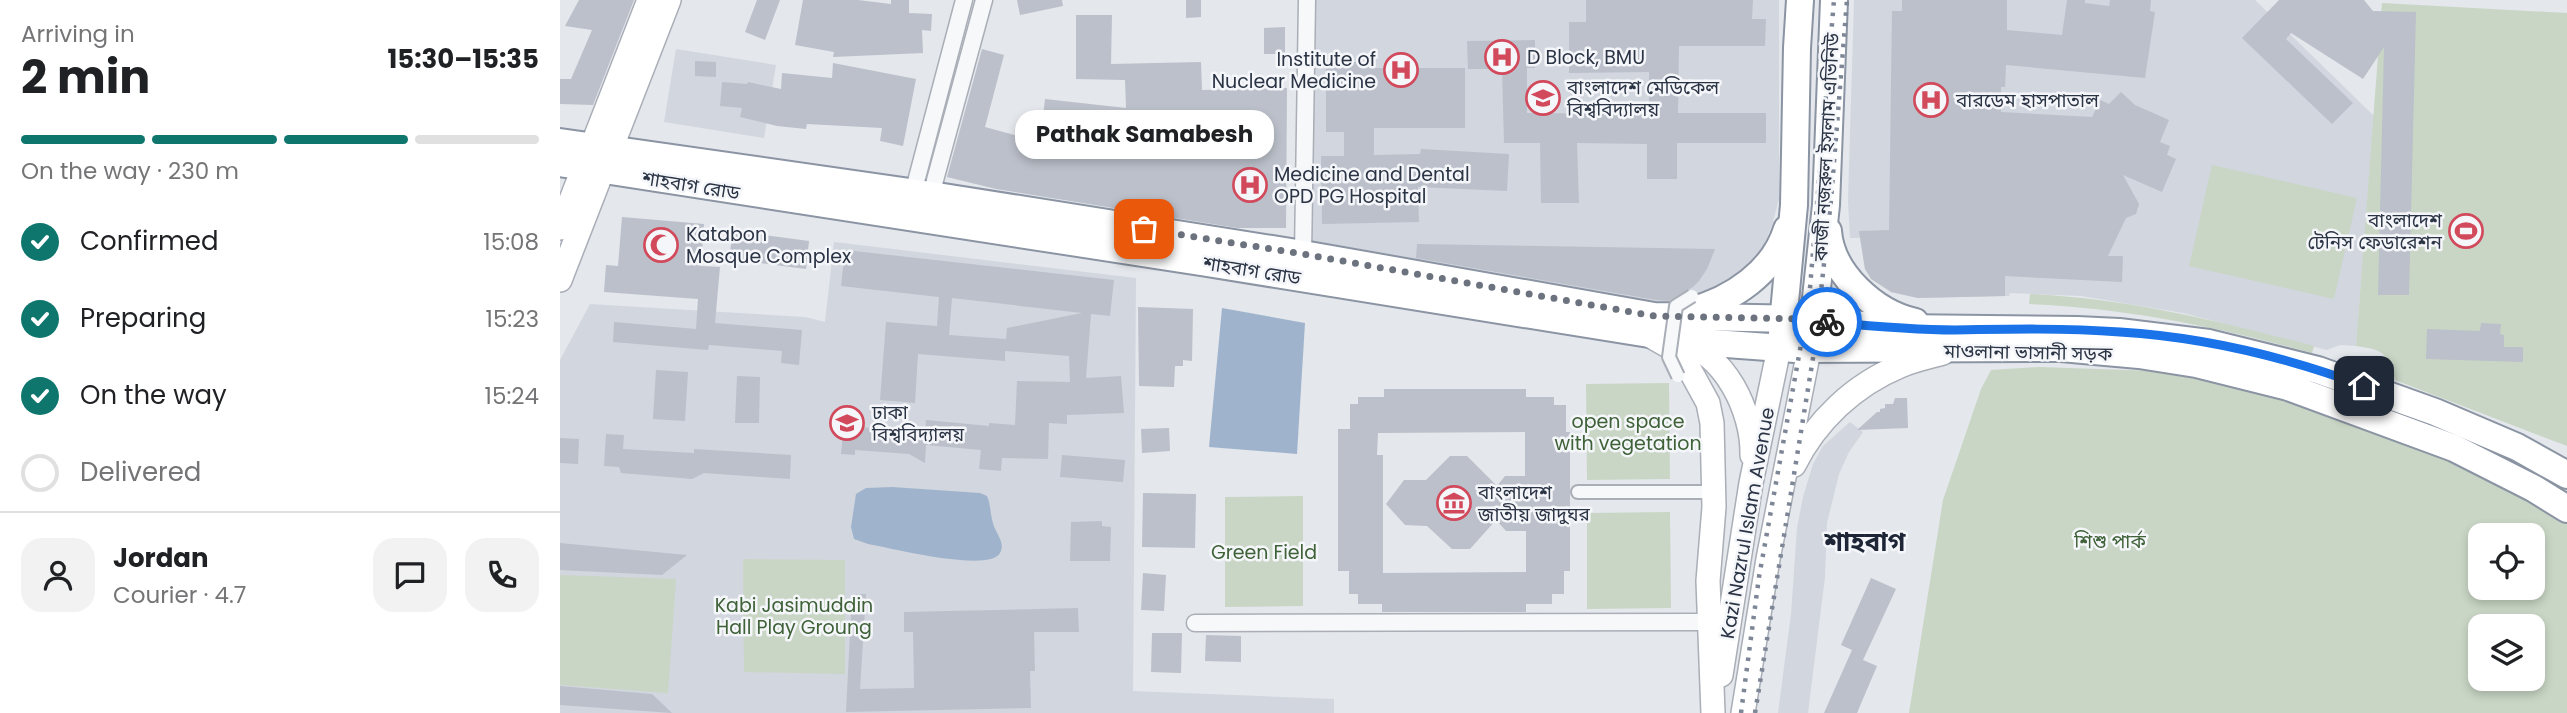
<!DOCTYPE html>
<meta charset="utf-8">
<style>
:root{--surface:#fff;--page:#f2f2f2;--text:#202124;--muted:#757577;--line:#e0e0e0;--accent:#0f766e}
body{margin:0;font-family:Poppins,"Noto Sans Bengali",sans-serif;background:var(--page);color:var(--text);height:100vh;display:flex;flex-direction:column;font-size:26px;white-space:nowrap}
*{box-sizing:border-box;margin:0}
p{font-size:23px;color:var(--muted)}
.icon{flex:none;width:38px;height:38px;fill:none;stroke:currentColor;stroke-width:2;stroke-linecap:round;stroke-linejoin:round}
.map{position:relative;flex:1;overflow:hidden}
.side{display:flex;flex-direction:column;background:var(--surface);width:560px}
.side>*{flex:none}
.tools{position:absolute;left:1908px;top:523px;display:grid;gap:14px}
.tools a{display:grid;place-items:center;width:77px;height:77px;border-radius:14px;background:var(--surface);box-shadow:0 4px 10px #0003;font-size:35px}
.pin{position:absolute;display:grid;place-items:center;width:60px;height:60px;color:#fff;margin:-30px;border-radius:14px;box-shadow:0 4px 10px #0006}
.courier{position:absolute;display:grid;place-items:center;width:70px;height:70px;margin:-35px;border:5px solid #1a73e8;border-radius:50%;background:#fff;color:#222;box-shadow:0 2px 9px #0007}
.bubble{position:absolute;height:49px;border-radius:21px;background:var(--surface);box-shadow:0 4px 10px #0003;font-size:23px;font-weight:700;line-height:49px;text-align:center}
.head em{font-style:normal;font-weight:700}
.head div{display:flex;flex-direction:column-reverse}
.head{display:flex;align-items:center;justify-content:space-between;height:119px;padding:0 21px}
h1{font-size:46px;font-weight:700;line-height:52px}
.bar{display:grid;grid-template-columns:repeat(4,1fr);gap:10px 7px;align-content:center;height:84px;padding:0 21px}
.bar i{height:9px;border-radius:5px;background:var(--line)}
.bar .active{background:var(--accent)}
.bar p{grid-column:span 4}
.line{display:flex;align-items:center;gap:18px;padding:0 21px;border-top:2px solid var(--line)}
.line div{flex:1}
.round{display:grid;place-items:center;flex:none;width:74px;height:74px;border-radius:21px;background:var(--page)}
ol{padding:0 21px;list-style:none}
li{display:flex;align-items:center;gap:21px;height:77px}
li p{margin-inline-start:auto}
li .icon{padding:7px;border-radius:50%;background:var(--accent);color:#fff;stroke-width:4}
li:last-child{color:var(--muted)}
li i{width:38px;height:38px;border:4px solid var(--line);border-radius:50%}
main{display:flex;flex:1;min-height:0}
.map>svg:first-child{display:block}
.built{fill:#d2d6de}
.green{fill:#c9d6c5;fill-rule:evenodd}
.water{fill:#9fb4cc}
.building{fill:#bbc0ca;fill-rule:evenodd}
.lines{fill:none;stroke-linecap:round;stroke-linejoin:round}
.pedestrian-casing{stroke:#a9aeb7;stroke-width:16}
.minor-casing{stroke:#a9aeb7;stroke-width:19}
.secondary-casing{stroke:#a9aeb7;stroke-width:26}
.trunk-casing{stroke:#8b94a3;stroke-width:30}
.pedestrian{stroke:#f7f8fa;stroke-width:12}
.minor{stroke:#f7f8fa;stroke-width:16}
.secondary{stroke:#fff;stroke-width:23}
.trunk{stroke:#fff;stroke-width:26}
.rail{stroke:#7d8696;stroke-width:4.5;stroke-dasharray:3.5 7;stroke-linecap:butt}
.pedestrian-bridge-casing{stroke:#a9aeb7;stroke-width:16;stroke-linecap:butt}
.pedestrian-bridge{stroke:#f7f8fa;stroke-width:12}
.done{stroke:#6c737f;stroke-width:7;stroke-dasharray:0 12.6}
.route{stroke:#1a73e8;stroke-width:9}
.labels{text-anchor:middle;stroke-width:5;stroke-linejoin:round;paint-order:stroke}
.poi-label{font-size:19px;fill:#2b3445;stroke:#f4f6f9;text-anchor:start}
.street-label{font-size:19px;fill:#2b3445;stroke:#f4f6f9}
.park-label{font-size:19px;fill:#3f6138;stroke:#f4f6f9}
.district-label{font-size:26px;font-weight:bold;fill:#1d2536;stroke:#f4f6f9}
</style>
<main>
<section class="side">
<div class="head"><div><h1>2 min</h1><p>Arriving in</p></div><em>15:30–15:35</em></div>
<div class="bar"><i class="active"></i><i class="active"></i><i class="active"></i><i></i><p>On the way · 230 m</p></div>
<ol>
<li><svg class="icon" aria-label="check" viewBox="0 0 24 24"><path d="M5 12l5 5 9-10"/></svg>Confirmed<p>15:08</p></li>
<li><svg class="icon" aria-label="check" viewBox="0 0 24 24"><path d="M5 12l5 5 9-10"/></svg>Preparing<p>15:23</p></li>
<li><svg class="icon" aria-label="check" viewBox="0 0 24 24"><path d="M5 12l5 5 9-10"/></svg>On the way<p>15:24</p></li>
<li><i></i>Delivered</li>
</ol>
<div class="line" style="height:126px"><a class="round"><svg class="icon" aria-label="person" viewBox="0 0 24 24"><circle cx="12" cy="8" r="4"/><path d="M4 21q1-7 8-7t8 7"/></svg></a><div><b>Jordan</b><p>Courier · 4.7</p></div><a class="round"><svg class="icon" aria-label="chat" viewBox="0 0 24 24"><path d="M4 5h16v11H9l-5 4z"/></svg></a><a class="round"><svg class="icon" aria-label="phone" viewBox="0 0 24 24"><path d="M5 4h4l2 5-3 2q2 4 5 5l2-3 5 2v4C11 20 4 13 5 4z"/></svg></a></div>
</section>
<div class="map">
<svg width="2007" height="713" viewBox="0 0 2007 713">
<rect width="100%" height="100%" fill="#e4e7ec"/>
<!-- built -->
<g class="built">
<polygon points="749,0 1219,0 1219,199 1212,225 1199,258 1174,285 1111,306 747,249"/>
<polygon points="1294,0 1695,0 1814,116 1796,346 1780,345 1767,350 1623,313 1521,296 1450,293 1449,296 1445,296 1358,298 1331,292 1305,269 1300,238 1290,238 1288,201"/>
<polygon points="116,49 216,65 204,138 104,122"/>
<polygon points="274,242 576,278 573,691 774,699 774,713 0,713 0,360 30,304 245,317 265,322"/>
<polygon points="1290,422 1303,432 1289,452 1279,474 1267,523 1265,577 1248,713 1218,713 1231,614 1237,528 1243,497 1253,464 1263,446"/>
</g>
<!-- green -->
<g class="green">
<path d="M1822 3 2007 13V446L1835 380C1827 353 1825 350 1796 346Z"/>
<polygon points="1652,165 1797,198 1774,299 1629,266"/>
<path d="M1470 294C1572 299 1656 321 1754 346L1752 353C1659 327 1566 308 1469 304Z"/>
<path d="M1479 367 1595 371 1698 391 1757 408 1904 462 2007 522V713H1349L1383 500 1421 389 1431 370ZM1920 536H1972V588H1920ZM1920 626H1972V679H1920Z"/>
<polygon points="1109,383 1110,479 1027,480 1026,384"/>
<polygon points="743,496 743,606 665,607 665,497"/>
<polygon points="1110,512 1111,608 1027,609 1027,513"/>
<polygon points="183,559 285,560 285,674 184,672"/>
<polygon points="0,575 116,579 108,693 0,685"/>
</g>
<!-- water -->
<g class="water">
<polygon points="662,308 745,323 737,454 649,447"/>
<path d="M332 487 420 493 427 496C431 505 430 514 433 523 435 533 446 542 440 553 429 573 331 548 308 544L294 539 291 527 296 494 306 488Z"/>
</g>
<!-- building -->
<g class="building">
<polygon points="19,0 74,0 33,105 0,104 0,79 11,79 32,30 5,26"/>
<polygon points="197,0 220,0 205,40 185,32"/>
<polygon points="243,0 298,0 331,4 331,0 349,0 349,13 372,14 371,31 362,30 363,53 273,57 274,52 235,45"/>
<polygon points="457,0 502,0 503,6 460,15"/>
<polygon points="626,0 641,0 641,17 626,18"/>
<polygon points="1026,0 1193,0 1192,19 1206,19 1205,46 1119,46 1118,113 1206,113 1206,143 1117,143 1117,179 1087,179 1087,144 1017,143 1019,203 981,203 980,143 944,143 942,69 908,69 907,41 975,40 975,68 967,68 967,113 1089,114 1089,72 1009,73 1009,22 1026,22"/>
<polygon points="1342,0 1447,0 1447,30 1502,35 1507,0 1525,0 1525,3 1549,6 1550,0 1591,0 1590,11 1595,12 1585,78 1446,65 1445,87 1441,87 1441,112 1532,117 1540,100 1549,104 1561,92 1575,105 1609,120 1600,142 1610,146 1607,155 1616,159 1602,192 1563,175 1579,204 1576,214 1566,218 1548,256 1563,256 1562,282 1445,276 1445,296 1358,298 1331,292 1311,279 1305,269 1299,231 1329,230 1332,11 1342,11"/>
<polygon points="1719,0 1804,0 1813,11 1856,12 1849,295 1818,295 1824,47 1803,79 1731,33 1726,39 1793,103 1772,124 1682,38"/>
<polygon points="516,15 552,15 551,64 641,62 642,90 727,88 726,228 677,228 436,189 387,177 422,49 444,55 425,127 480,142 485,99 566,108 565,80 516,79"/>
<polygon points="725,27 725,54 704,54 704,28"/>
<polygon points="135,61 156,62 156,77 135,76"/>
<polygon points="766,62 809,62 809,68 905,68 905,128 814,128 814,155 860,154 861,149 949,154 947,191 858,187 859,222 762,224 761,156 784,156 784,132 766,132"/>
<polygon points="273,63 356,79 343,146 320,141 322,128 247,124 246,129 217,126 180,117 182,108 160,106 162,82 187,84 188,82 221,89 222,73 272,78"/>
<polygon points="62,217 144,224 141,266 160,267 155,323 242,330 239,365 221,363 222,351 149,345 148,350 53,342 54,322 136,329 138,299 44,292 46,265 58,266"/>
<polygon points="173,231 249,241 246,269 169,259"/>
<polygon points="857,244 1155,249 1147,269 1139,281 1133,287 1109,301 1096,300 856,258"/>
<path d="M285 250 554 280 550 316 531 314 526 378 561 376 564 413 507 415V424L489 423 488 459 442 458 441 471 419 469 421 450 366 445 365 463 349 454 295 450V455L281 454 285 410 301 412 300 427 365 433 366 420 429 426V423L455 425 457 381 510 382 509 356 445 351V361L358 354 355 403 320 400 326 322 377 326 379 297 281 286ZM392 298 522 313 447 328 446 339 389 335Z"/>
<polygon points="578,307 633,309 632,361 623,360 623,366 615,366 614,387 579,386"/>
<polygon points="1921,323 1941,324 1940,334 1944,335 1944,347 1963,347 1963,362 1866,359 1867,329 1920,331"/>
<polygon points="96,370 128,372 125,421 93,419"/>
<polygon points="177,376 200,377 199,423 175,423"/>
<path d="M824 389H966V397H994V405H1006V432H1010V571H1004V594H992V604H966V612H822V604H798V594H789V571H778V429H790V404H798V397H824ZM965 432V476H945L937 486 907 456H890L866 480H844L826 504 845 525 867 526 892 549H910L936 520 946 531H966V572L823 573V455H817L818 433Z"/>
<polygon points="1335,398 1347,398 1348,428 1297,430 1317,412 1320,412 1320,409 1325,408 1325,404 1333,404"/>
<polygon points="609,428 610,451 582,453 581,429"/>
<polygon points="46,434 64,435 63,449 134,453 134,449 231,455 230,479 144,473 132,479 61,473 59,467 44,466"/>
<polygon points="0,438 19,439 18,464 0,463"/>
<polygon points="502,455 565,460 563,482 500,477"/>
<polygon points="583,493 636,494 635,548 582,547"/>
<polygon points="542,521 542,526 551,527 550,561 510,561 511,522"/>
<polygon points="0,543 127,555 102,575 0,570"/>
<polygon points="583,573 606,575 604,611 581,610"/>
<polygon points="1311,578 1336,589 1303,660 1317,666 1297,713 1264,713 1292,650 1281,645"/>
<polygon points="292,594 306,594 300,689 354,688 353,632 344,632 344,612 518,608 519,632 474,632 475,671 470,671 471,708 286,712"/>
<polygon points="592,633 622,633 621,673 591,672"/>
<polygon points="646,635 681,636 681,662 645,661"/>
<polygon points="0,686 92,694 112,713 0,705"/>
</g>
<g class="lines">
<!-- pedestrian casing -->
<g class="pedestrian-casing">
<polyline id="pedestrian" points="1018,492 1154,492"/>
</g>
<!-- minor casing -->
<g class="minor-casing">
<g id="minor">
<polyline points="353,193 404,0"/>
<polyline points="371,195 424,0"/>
<polyline points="743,254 747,0"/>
<polyline points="635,623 1149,622"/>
</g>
</g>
<!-- secondary casing -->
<g class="secondary-casing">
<g id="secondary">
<polyline points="0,228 89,0"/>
<polyline points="0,280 109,0"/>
<polyline points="1092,337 1115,350 1125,361 1148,403 1152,423 1154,507 1148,581 1153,713"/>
<path d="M1119 342C1165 352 1193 412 1192 455"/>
<path d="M1234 465C1256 421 1294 385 1340 366 1354 360 1369 357 1383 353"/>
<polyline points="1161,675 1191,483 1222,334"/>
<polyline points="1183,713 1208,559 1252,335"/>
</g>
</g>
<!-- trunk casing -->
<g class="trunk-casing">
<g id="trunk">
<polyline points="0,142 371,195 743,254 1094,316 1238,319 1336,328 1517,330 1559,332 1649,343 1758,370 1875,412 1957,447 2007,475"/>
<polyline points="0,163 647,263 1139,342 1235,349 1501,348 1579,355 1636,364 1728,387 1894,448 1973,488 2007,509"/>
<path d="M1268 231C1271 274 1315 313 1355 322"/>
<path d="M1130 311C1172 300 1214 272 1227 229"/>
<polyline points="1222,334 1234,205 1237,48 1240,0"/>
<polyline points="1252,335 1266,205 1274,0"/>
</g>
</g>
<!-- pedestrian -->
<use href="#pedestrian" class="pedestrian"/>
<!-- minor -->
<use href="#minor" class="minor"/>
<!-- secondary -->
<use href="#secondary" class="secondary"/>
<!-- trunk -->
<use href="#trunk" class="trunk"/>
<!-- rail -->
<g class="rail">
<polyline points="1181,713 1199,577 1249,300 1274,0"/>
<polyline points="1195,713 1255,346 1271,200 1287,0"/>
</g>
<!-- pedestrian-bridge casing -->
<g class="pedestrian-bridge-casing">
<polyline id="pedestrian-bridge" points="1118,376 1109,357 1116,306 1132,296"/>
</g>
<!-- pedestrian-bridge -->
<use href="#pedestrian-bridge" class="pedestrian-bridge"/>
</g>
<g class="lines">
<!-- done -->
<polyline class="done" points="584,229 743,254 1094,316 1238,319 1267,322"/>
<!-- route -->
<path class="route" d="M1267 322C1310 326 1352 330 1395 330 1450 329 1505 328 1560 332 1643 337 1726 357 1804 386"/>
</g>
<!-- icons -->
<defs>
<g id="hospital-ring" transform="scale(1.75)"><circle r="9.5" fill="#f4f6f9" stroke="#d1495b" stroke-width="1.5"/><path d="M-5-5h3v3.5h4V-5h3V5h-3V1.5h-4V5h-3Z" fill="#d1495b"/></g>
<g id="university-ring" transform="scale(1.75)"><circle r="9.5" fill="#f4f6f9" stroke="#d1495b" stroke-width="1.5"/><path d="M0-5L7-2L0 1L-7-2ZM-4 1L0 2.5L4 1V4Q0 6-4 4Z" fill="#d1495b"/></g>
<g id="stadium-ring" transform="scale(1.75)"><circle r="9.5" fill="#f4f6f9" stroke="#d1495b" stroke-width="1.5"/><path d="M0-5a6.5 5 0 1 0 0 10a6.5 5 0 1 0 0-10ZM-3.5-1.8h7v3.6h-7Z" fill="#d1495b"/></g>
<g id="mosque-ring" transform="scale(1.75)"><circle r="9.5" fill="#f4f6f9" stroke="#d1495b" stroke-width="1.5"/><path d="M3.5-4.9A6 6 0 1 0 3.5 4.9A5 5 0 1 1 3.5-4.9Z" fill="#d1495b"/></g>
<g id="museum-ring" transform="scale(1.75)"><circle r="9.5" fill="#f4f6f9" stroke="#d1495b" stroke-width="1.5"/><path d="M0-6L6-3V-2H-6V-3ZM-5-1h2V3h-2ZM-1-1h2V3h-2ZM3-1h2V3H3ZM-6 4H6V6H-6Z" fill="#d1495b"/></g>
</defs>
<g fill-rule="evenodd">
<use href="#hospital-ring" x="942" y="57"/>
<use href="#hospital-ring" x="841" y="70"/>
<use href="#university-ring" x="983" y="98"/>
<use href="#hospital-ring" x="1371" y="100"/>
<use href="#hospital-ring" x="690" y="185"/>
<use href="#stadium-ring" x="1906" y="231"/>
<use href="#mosque-ring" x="101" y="245"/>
<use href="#university-ring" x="287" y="423"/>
<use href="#museum-ring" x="894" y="503"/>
</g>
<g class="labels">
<!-- poi labels -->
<g class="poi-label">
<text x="967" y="64">D Block, BMU</text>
<text x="816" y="66" text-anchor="end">Institute of<tspan x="816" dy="22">Nuclear Medicine</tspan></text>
<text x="1007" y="94">বাংলাদেশ মেডিকেল<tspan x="1007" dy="22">বিশ্ববিদ্যালয়</tspan></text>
<text x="1396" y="107">বারডেম হাসপাতাল</text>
<text x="714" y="181">Medicine and Dental<tspan x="714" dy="22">OPD PG Hospital</tspan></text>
<text x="1882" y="227" text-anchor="end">বাংলাদেশ<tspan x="1882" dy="22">টেনিস ফেডারেশন</tspan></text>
<text x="126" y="241">Katabon<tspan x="126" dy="22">Mosque Complex</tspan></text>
<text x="312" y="419">ঢাকা<tspan x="312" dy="22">বিশ্ববিদ্যালয়</tspan></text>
<text x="918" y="499">বাংলাদেশ<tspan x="918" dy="22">জাতীয় জাদুঘর</tspan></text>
</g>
<!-- street labels -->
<g class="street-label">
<text transform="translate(1266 147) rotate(-87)" y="7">কাজী নজরুল ইসলাম এভিনিউ</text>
<text transform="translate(131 185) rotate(9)" y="7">শাহবাগ রোড</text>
<text transform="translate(692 270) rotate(9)" y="7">শাহবাগ রোড</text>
<text transform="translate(1468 352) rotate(1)" y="7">মাওলানা ভাসানী সড়ক</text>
<text transform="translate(1187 523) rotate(-80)" y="7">Kazi Nazrul Islam Avenue</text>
</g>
<!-- park labels -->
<g class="park-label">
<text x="1068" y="428">open space<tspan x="1068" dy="22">with vegetation</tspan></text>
<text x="1550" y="548">শিশু পার্ক</text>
<text x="704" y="559">Green Field</text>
<text x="234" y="612">Kabi Jasimuddin<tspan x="234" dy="22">Hall Play Groung</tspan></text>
</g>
<!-- district labels -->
<g class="district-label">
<text x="1305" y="551">শাহবাগ</text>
</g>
</g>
</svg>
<div class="tools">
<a><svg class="icon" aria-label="locate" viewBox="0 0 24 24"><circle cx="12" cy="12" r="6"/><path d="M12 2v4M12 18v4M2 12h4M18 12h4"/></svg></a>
<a><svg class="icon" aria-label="layers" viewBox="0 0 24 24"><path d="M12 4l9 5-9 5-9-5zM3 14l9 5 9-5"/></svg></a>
</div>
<div class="pin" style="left:584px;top:229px;background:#ea580c"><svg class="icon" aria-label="bag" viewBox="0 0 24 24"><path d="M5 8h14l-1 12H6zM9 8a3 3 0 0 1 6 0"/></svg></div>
<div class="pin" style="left:1804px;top:386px;background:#1f2937"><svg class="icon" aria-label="home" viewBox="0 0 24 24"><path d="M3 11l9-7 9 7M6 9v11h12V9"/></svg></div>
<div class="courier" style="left:1267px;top:322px"><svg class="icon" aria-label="bike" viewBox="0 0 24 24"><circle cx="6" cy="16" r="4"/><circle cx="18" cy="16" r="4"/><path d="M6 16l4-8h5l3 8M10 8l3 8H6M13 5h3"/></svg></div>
<div class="bubble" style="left:455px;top:110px;width:259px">Pathak Samabesh</div>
</div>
</main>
